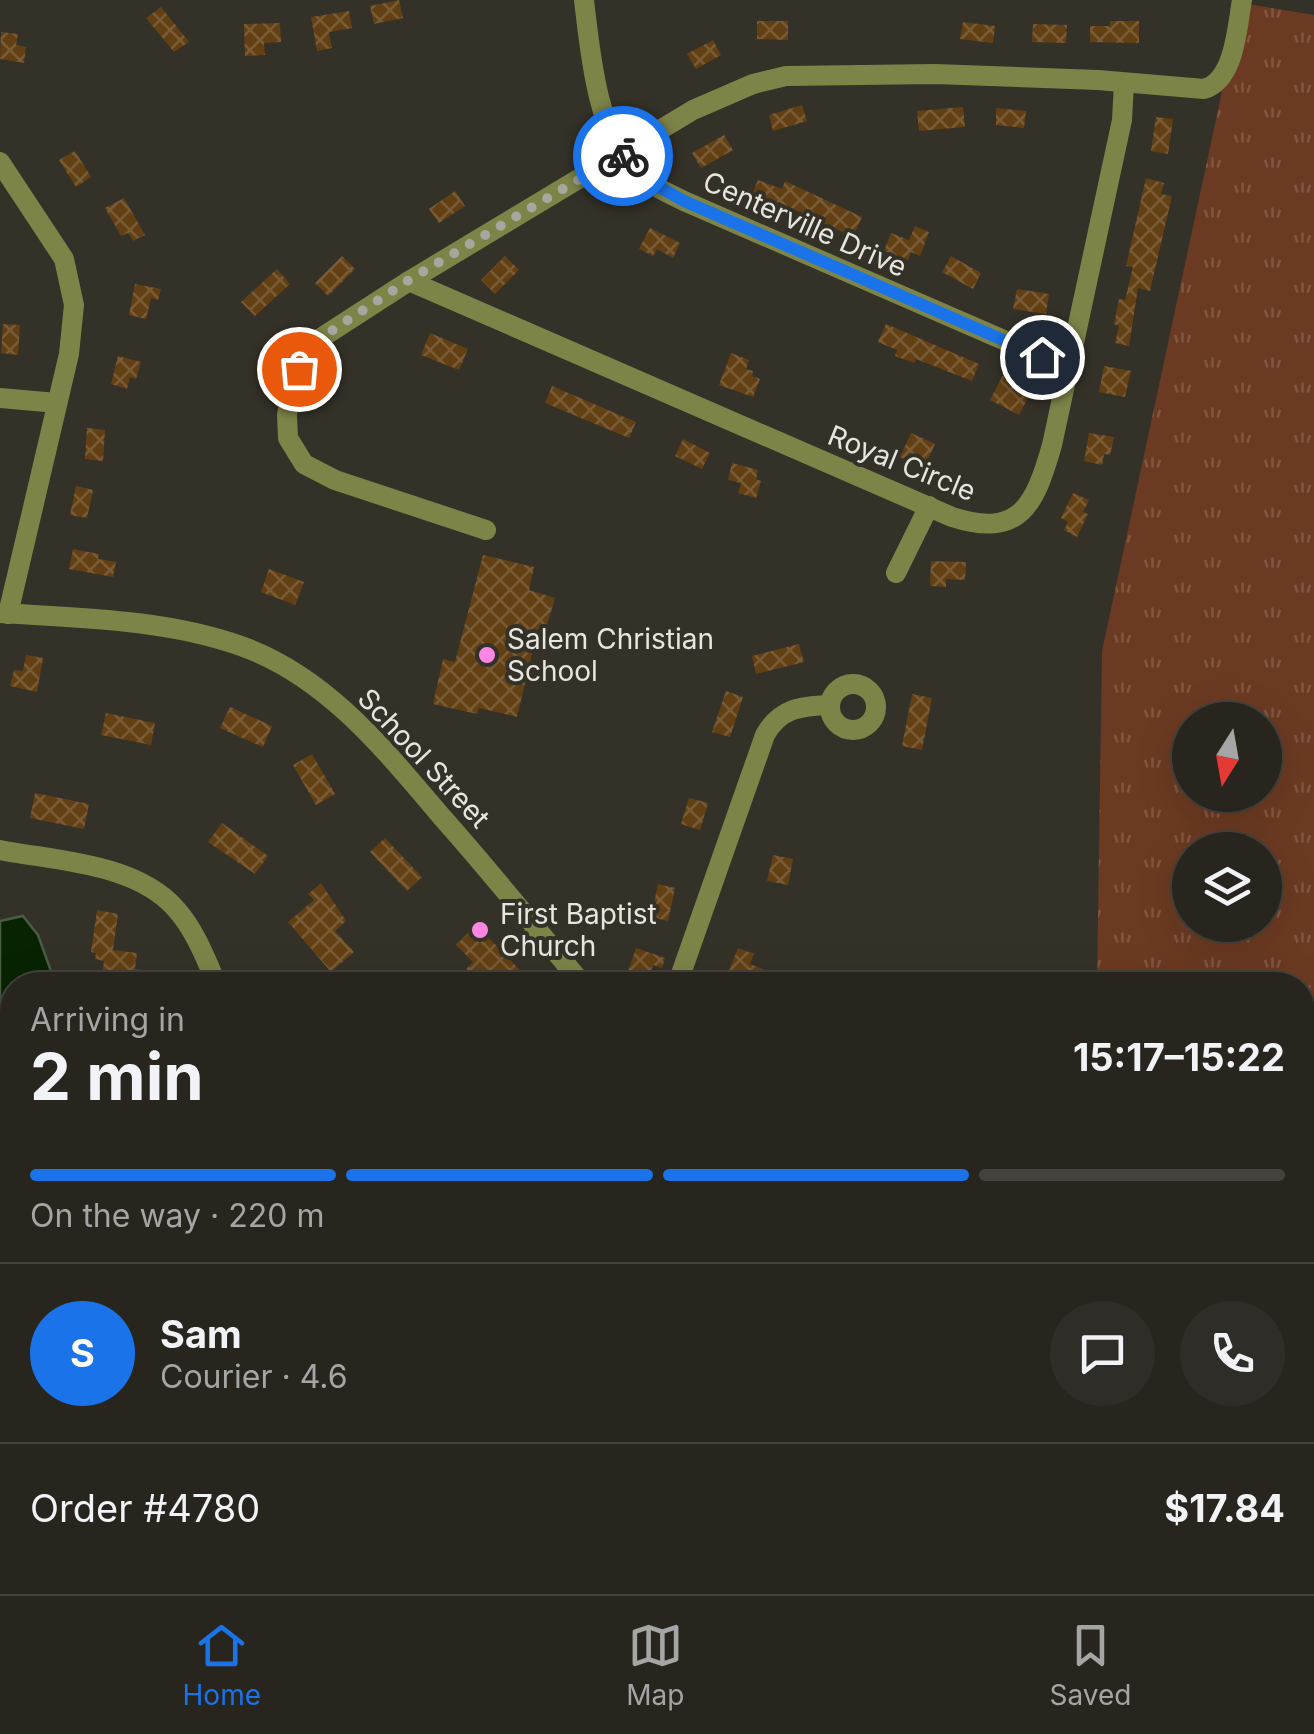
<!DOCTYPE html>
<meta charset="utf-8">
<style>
:root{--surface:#27251e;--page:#2f2d27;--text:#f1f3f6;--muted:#a4a5a4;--line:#43423c;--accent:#1a73e8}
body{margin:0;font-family:Inter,sans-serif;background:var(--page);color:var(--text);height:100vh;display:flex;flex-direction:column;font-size:38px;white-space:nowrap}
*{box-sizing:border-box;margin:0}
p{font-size:32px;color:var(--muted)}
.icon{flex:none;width:55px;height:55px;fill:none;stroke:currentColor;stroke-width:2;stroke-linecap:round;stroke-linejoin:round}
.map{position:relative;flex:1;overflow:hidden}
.sheet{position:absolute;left:0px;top:972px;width:1315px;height:622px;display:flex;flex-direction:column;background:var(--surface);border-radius:40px 40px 0 0;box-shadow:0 10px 40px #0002,0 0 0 2px var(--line)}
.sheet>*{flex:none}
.needle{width:65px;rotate:191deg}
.buttons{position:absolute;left:1172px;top:702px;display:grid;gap:20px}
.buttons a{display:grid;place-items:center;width:110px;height:110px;border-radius:50%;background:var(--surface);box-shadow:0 10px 40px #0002,0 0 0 2px var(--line);font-size:50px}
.pin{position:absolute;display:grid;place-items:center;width:85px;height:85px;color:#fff;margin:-42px;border:5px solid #fff;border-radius:50%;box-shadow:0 2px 10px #0007}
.courier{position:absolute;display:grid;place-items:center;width:100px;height:100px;margin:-50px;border:8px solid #1a73e8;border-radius:50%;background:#fff;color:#222;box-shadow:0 2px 12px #0007}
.overview em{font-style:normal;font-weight:700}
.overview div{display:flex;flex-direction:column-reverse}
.overview{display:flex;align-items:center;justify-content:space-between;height:170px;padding:0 30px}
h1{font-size:65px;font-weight:700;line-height:75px}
.bar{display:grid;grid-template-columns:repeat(4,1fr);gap:15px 10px;align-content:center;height:120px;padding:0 30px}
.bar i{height:12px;border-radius:8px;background:var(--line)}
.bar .active{background:var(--accent)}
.bar p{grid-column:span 4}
.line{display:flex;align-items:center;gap:25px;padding:0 30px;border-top:2px solid var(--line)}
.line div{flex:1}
.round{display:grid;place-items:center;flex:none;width:105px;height:105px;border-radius:52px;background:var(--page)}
.tab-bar{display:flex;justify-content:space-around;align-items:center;height:140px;border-top:2px solid var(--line);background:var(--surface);font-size:28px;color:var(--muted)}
.tab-bar a{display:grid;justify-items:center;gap:5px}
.tab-bar .active{color:var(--accent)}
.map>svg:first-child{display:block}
.park{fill:url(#park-tufts);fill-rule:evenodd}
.water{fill:#072300;stroke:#4a5d43;stroke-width:2.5}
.building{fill:url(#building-cross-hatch)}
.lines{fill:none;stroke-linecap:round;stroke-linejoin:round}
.minor{stroke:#7d8448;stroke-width:20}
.done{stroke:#a8a69f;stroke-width:10;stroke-dasharray:0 18}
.route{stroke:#1a73e8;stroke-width:12}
.poi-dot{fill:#fd86e2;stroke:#343128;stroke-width:4}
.labels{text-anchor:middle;stroke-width:8;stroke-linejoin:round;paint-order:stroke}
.street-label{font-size:28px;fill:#e7e5df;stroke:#343128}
.poi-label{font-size:28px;fill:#e7e5df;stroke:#343128;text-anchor:start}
</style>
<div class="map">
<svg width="1314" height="1594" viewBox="0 0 1314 1594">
<defs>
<pattern id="park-tufts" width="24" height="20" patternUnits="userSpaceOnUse" patternTransform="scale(2.5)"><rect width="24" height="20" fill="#6b3a22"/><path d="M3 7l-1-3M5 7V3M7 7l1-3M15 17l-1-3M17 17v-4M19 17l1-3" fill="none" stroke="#805642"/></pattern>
<pattern id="building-cross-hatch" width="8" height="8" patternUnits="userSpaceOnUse" patternTransform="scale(2.5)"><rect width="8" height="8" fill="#634014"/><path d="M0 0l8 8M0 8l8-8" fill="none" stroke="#795b36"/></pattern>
</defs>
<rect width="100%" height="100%" fill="#343128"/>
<!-- park -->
<path class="park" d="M1241 3 1314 15V1411H1303L1302 985H1097L1102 651ZM1190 720H1265V795H1190ZM1190 850H1265V925H1190Z"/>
<!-- water -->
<polygon class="water" points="23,916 38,935 56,985 12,985 12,1582 278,1583 275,1594 0,1594 0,921"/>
<!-- building -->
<g class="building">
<polygon points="399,0 403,18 374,24 370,6"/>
<polygon points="161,7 189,42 174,52 146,18"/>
<polygon points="349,11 352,28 329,32 332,48 317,51 311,17"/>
<polygon points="757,21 788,21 788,40 757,39"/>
<polygon points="1110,21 1139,21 1139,43 1090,42 1090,26 1110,26"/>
<polygon points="963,22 995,26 993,43 960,39"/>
<polygon points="280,23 281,42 264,43 265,55 245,56 244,24"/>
<polygon points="1033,24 1067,25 1066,43 1032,42"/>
<polygon points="1,32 18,34 16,45 26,47 24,63 0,59"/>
<polygon points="713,40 721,55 696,69 687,54"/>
<polygon points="802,105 807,121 773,131 769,115"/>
<polygon points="963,107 965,127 919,131 917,111"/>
<polygon points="996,108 1026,111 1024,128 996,125"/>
<polygon points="1156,117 1173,119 1168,154 1151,151"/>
<polygon points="724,135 733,150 701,168 692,153"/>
<polygon points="75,151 91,177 76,187 59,160"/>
<polygon points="1146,178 1164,183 1161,194 1172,196 1150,291 1138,288 1129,346 1115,343 1119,326 1114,324 1119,299 1125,300 1133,267 1126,266"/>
<polygon points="758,180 782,189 785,181 862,217 853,237 778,202 776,207 751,197"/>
<polygon points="455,191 465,206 439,223 429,209"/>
<polygon points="124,198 145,235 133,241 128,233 121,236 105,208"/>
<polygon points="915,226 929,232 920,256 911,252 908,260 884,251 891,233 909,240"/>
<polygon points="650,228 680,243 673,258 657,249 653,256 639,249"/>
<polygon points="342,256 355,269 328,296 315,283"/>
<polygon points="505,256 519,270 495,294 481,280"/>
<polygon points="951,256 981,273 973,289 942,272"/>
<polygon points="277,269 290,284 255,316 241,302"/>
<polygon points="135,284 161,289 158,300 151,298 146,319 129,315"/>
<polygon points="1017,289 1049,294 1046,314 1013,309"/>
<polygon points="3,324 20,325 18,355 1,353"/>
<polygon points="886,324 979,364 972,381 916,359 914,363 895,356 897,350 878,342"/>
<polygon points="430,333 468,349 459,370 421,355"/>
<polygon points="731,353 749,360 746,369 753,371 752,376 760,379 753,397 719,385"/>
<polygon points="118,356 141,362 136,379 130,377 127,389 111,384"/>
<polygon points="1104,366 1131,371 1125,397 1099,392"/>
<polygon points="1003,375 1032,390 1019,415 990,400"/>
<polygon points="552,386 636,422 629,438 545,403"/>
<polygon points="87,428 105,430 103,461 85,459"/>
<polygon points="911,433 935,444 924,468 900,457"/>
<polygon points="1089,433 1114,437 1110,455 1104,454 1102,465 1084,461"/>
<polygon points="683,439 710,453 702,469 675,456"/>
<polygon points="732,463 758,470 756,479 761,481 756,498 738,493 741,483 728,480"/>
<polygon points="76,486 93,490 87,518 70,515"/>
<polygon points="1073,493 1089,500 1083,512 1088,514 1077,537 1064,530 1068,522 1061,518"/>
<polygon points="73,549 99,554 98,559 116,562 113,577 69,569"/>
<polygon points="483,555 534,567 529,590 555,598 545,632 538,629 517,717 479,708 477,714 433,704 443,659 455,662"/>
<polygon points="931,561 966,562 965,580 946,579 946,587 930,586"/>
<polygon points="269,569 304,582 295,605 261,592"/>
<polygon points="799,644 804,662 756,674 752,656"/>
<polygon points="26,655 43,658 37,692 10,686 14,670 23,671"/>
<polygon points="726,691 743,697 730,737 712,732"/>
<polygon points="912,694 932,698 922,750 902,746"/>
<polygon points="230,707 272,726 263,747 220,728"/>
<polygon points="106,713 155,723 151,745 101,735"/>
<polygon points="312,754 335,794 316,805 293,765"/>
<polygon points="35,793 89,804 84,829 30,818"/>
<polygon points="689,798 708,803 700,830 681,824"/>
<polygon points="222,823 268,856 255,874 208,842"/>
<polygon points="385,838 422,877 407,891 370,852"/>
<polygon points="773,855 793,859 788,885 767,881"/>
<polygon points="321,883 346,921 335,931 354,952 331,972 288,922 314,900 308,894"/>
<polygon points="658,884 675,888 668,921 651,917"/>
<polygon points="97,910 118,914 113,950 137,953 135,969 143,970 141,982 102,975 104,961 95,959 96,953 91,952"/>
<polygon points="476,925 519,969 502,985 482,985 466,969 473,962 456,945"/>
<polygon points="636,948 665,958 662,968 653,965 647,984 626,977"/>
<polygon points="738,948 754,954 750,964 773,973 768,985 728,973"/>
</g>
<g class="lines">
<!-- minor -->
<g class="minor">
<path d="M584 0C590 51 597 135 636 172 649 185 668 193 684 201L1068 368"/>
<polyline points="0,162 64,259 74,305 69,354 8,614"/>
<path d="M409 281 952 517C1021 539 1035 504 1052 445L1122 120 1124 83"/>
<polyline points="0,398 57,403"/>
<path d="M486 530 335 480 304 464 288 438 287 415 291 390 307 347 409 281 693 110 753 84 786 76 935 74 1098 80 1204 89C1235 80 1237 27 1242 0"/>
<polyline points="896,573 929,506"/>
<path d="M0 613C79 618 165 619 241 646 326 676 384 749 441 816 490 871 536 928 583 985"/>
<circle cx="853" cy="707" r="23"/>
<path d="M0 850C56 861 136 863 176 909 195 930 206 959 217 985"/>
<path d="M677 985 765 735C780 708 801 706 830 705"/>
<polyline points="1190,1582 1198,1594"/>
<polyline points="784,1594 785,1582"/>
</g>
</g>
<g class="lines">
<!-- done -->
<polyline class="done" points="299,369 307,347 409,280 622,154 623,156"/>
<!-- route -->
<polyline class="route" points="623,156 642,177 684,201 1042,357"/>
</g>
<!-- markers -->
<g class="poi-dot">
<circle cx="487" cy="655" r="10"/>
<circle cx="480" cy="930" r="10"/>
</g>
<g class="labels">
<!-- street labels -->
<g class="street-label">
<text transform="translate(805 224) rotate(24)" y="10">Centerville Drive</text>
<text transform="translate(902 463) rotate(22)" y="10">Royal Circle</text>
<text transform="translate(424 758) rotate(47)" y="10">School Street</text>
</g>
<!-- poi labels -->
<g class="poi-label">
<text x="507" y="649">Salem Christian<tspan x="507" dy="32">School</tspan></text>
<text x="500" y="924">First Baptist<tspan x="500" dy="32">Church</tspan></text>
</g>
</g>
</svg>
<div class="buttons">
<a><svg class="needle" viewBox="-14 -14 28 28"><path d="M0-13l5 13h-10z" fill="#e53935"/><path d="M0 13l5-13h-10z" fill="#a4a5a4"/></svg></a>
<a><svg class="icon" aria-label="layers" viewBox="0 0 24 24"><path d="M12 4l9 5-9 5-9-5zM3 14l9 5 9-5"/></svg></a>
</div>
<div class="pin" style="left:299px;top:369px;background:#ea580c"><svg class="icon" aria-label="bag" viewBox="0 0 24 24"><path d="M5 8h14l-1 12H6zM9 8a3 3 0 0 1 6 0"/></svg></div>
<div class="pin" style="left:1042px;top:357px;background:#1f2937"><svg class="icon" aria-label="home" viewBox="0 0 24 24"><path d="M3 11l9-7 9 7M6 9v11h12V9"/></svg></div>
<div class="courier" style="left:623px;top:156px"><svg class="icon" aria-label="bike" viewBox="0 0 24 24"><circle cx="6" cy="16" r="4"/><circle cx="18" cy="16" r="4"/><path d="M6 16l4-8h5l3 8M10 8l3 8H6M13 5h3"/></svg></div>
<section class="sheet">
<div class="overview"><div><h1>2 min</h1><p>Arriving in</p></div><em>15:17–15:22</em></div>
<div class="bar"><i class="active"></i><i class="active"></i><i class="active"></i><i></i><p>On the way · 220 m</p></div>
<div class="line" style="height:180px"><b class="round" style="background:var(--accent);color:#fff">S</b><div><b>Sam</b><p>Courier · 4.6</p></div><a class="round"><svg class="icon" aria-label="chat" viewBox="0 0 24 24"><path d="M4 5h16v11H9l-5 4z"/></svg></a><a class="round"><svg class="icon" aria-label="phone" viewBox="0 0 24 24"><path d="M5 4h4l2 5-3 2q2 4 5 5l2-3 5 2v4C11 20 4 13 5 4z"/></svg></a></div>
<div class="line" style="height:130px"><div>Order #4780</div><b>$17.84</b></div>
</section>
</div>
<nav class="tab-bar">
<a class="active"><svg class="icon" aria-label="home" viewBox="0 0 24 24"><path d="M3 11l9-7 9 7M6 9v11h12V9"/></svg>Home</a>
<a><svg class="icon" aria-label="map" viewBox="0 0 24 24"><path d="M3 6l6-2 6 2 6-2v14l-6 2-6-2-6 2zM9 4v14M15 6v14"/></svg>Map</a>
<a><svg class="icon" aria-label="saved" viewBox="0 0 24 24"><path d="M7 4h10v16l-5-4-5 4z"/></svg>Saved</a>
</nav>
